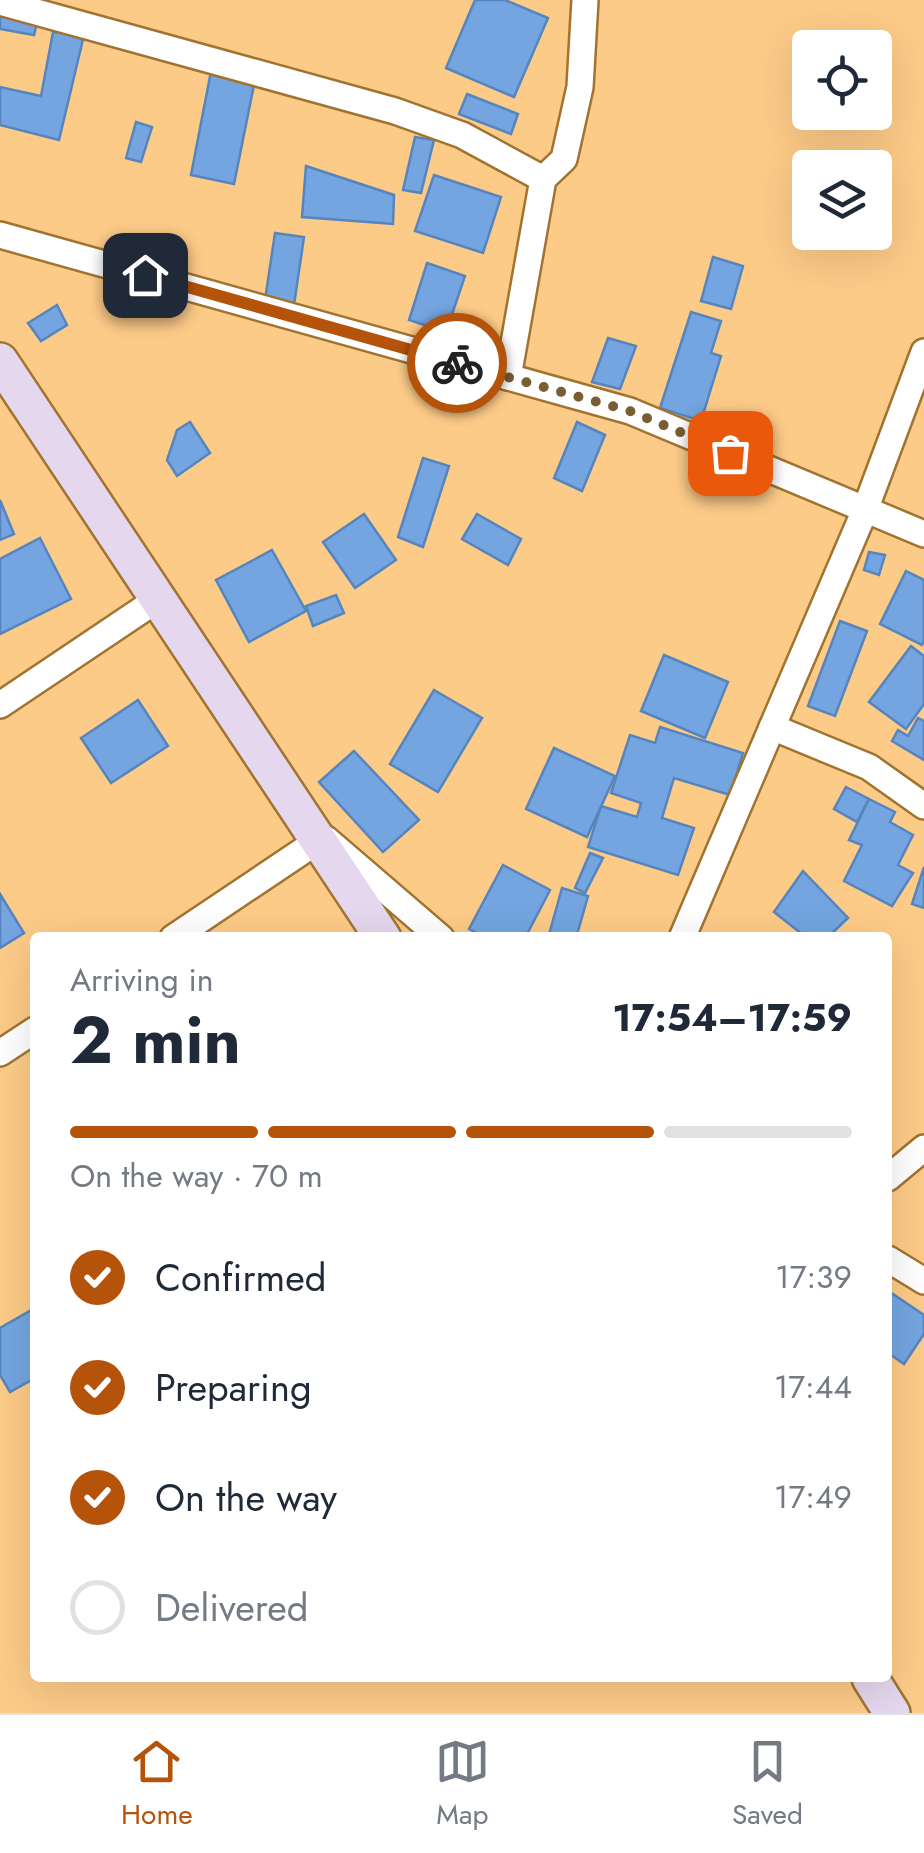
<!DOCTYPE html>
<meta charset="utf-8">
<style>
:root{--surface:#fff;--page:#f6f6f7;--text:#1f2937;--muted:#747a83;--line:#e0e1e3;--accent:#b45309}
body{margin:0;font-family:Jost,sans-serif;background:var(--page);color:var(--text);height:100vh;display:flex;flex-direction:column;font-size:38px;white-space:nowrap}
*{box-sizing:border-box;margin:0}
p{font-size:32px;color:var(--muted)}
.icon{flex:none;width:55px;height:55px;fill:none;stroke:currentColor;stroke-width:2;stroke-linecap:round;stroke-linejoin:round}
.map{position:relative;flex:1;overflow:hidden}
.sheet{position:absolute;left:30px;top:932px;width:862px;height:750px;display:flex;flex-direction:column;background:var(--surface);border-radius:10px;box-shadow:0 10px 40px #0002}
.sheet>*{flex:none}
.tools{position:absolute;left:792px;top:30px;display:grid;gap:20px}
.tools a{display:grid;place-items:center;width:100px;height:100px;border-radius:10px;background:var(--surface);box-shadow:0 10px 40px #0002;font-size:50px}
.pin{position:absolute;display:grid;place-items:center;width:85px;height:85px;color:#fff;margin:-42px;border-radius:20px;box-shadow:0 5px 15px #0006}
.courier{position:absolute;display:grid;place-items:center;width:100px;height:100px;margin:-50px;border:8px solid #b45309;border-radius:50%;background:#fff;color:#222;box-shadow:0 2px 12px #0007}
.headline em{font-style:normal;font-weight:700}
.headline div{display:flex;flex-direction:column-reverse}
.headline{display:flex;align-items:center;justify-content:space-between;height:170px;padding:0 40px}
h1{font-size:65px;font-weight:700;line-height:75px}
.bar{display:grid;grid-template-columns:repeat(4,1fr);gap:15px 10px;align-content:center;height:120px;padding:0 40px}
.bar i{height:12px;border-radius:8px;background:var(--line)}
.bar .on{background:var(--accent)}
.bar p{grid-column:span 4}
ol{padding:0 40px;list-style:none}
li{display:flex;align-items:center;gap:30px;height:110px}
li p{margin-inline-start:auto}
li .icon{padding:10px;border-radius:50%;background:var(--accent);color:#fff;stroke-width:4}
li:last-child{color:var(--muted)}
li i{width:55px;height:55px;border:5px solid var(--line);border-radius:50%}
.tab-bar{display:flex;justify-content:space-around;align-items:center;height:140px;border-top:2px solid var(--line);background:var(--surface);font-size:28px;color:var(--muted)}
.tab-bar a{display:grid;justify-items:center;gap:5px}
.tab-bar .on{color:var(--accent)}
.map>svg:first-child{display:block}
.building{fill:#74a5e0;stroke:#5685be;stroke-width:2.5}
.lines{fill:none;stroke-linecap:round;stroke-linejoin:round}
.minor-casing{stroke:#a17330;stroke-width:30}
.secondary-casing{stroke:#a17330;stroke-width:40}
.minor{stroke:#fff;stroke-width:25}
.secondary{stroke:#e5d7ed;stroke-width:35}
.done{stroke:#7b5d34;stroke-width:10;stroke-dasharray:0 18}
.route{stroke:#b45309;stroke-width:12}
</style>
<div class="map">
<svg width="924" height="1713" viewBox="0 0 924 1713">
<rect width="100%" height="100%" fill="#fdcb88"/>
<!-- building -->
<g class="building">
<polygon points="475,0 505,0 548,18 514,97 446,68"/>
<polygon points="0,6 39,15 34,35 0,29"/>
<polygon points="53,32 84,35 59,140 0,125 0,87 41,96"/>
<polygon points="212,66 256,75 234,184 191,175"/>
<polygon points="467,94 518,114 511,134 459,114"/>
<polygon points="136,122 152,127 141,162 126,158"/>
<polygon points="415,137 434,140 421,193 403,190"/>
<polygon points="306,166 394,195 393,224 302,217"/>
<polygon points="434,175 501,197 483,253 415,231"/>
<polygon points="275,233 304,237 294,305 265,300"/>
<polygon points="713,257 743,266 731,309 701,301"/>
<polygon points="427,263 465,276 446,332 409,320"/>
<polygon points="57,305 67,325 41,341 28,323"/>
<polygon points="691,312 721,321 711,353 721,356 701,421 660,408"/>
<polygon points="608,338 636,346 620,389 592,382"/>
<polygon points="190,422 210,453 177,476 167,460 177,430"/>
<polygon points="577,422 605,435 582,491 554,478"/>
<polygon points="423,458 449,466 423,547 398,537"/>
<polygon points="0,500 14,534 0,540"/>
<polygon points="364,514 396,560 355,588 323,542"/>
<polygon points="477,514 521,539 508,565 462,539"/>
<polygon points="40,538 71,599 0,634 0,559"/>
<polygon points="272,550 306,611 249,642 216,580"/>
<polygon points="869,552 885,555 879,575 864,570"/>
<polygon points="906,571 924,580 924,640 922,645 880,624"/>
<polygon points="336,595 344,613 313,626 306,606"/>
<polygon points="840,621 867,631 835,716 808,706"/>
<polygon points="911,646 924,656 924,704 906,729 869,702"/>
<polygon points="664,655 728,682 705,738 641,711"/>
<polygon points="434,690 482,718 438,792 390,764"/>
<polygon points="138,700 168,746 111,783 81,738"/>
<polygon points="918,718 924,721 924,760 892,741 898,730 908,736"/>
<polygon points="660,727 743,753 730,795 674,778 662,818 694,828 678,875 588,847 601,806 637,817 641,803 611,793 630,735 655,743"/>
<polygon points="554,748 615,776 587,837 526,809"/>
<polygon points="354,751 419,820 383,852 319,782"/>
<polygon points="846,787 869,799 857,822 834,809"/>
<polygon points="869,799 895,812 890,822 913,835 898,865 913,873 892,906 844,881 862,845 849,840"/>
<polygon points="590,853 603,858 585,893 575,888"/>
<polygon points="503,865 550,890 525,938 486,938 469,929"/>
<polygon points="924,867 924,908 912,904"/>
<polygon points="803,871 848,918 827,938 807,938 774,912"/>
<polygon points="562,888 588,896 576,938 548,938"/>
<polygon points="0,894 24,933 0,948"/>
<polygon points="890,1292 924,1315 924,1334 904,1364 891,1355 888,1360 888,1296"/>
<polygon points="35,1308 35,1378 10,1392 0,1375 0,1328"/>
</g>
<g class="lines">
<!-- minor casing -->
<g class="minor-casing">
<g id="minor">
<polyline points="0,2 395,111 462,135 543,179"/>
<polyline points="0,235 630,411 924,534"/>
<polyline points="508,377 543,179 564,159 580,87 585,0"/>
<polyline points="0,705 158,599"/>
<polyline points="772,727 869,767 924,806"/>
<polyline points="326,839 441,938"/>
<polyline points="173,938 319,840"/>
<polyline points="682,938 865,510 924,352"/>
<polyline points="0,1053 35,1030"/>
<polyline points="888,1178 924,1148"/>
<polyline points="888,1259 924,1281"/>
</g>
</g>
<!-- secondary casing -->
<g class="secondary-casing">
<g id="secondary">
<polyline points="0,361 383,938"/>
<polyline points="870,1678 892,1713"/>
</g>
</g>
<!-- minor -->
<use href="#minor" class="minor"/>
<!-- secondary -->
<use href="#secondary" class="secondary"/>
</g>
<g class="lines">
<!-- done -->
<polyline class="done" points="457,363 630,411 730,453"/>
<!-- route -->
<polyline class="route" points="145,275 457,363"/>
</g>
</svg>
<div class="tools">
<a><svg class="icon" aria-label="locate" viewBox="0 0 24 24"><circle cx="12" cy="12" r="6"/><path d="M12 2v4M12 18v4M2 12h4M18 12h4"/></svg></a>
<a><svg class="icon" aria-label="layers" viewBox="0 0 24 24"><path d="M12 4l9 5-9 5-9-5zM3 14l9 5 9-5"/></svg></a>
</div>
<div class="pin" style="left:730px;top:453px;background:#ea580c"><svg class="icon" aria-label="bag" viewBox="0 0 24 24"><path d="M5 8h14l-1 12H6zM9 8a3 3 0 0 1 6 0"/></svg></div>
<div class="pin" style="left:145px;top:275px;background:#1f2937"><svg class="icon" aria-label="home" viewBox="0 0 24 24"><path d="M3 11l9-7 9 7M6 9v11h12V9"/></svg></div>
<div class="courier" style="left:457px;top:363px"><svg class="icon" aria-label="bike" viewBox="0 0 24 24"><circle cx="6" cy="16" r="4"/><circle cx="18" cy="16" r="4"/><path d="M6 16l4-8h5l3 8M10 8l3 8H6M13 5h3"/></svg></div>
<section class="sheet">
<div class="headline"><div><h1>2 min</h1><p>Arriving in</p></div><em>17:54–17:59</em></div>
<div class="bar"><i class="on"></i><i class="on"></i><i class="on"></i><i></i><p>On the way · 70 m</p></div>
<ol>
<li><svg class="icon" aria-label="check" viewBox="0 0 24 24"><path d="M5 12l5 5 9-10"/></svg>Confirmed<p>17:39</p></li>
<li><svg class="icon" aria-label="check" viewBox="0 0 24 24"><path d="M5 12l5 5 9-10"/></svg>Preparing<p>17:44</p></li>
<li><svg class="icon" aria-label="check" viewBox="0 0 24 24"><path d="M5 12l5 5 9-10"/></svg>On the way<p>17:49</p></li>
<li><i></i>Delivered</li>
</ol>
</section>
</div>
<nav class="tab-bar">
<a class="on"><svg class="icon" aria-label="home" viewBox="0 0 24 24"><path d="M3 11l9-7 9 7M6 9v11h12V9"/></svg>Home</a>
<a><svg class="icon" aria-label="map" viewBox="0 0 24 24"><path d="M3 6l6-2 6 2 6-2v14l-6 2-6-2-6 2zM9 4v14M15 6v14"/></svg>Map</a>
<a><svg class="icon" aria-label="saved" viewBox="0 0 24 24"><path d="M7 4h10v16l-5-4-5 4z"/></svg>Saved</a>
</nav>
